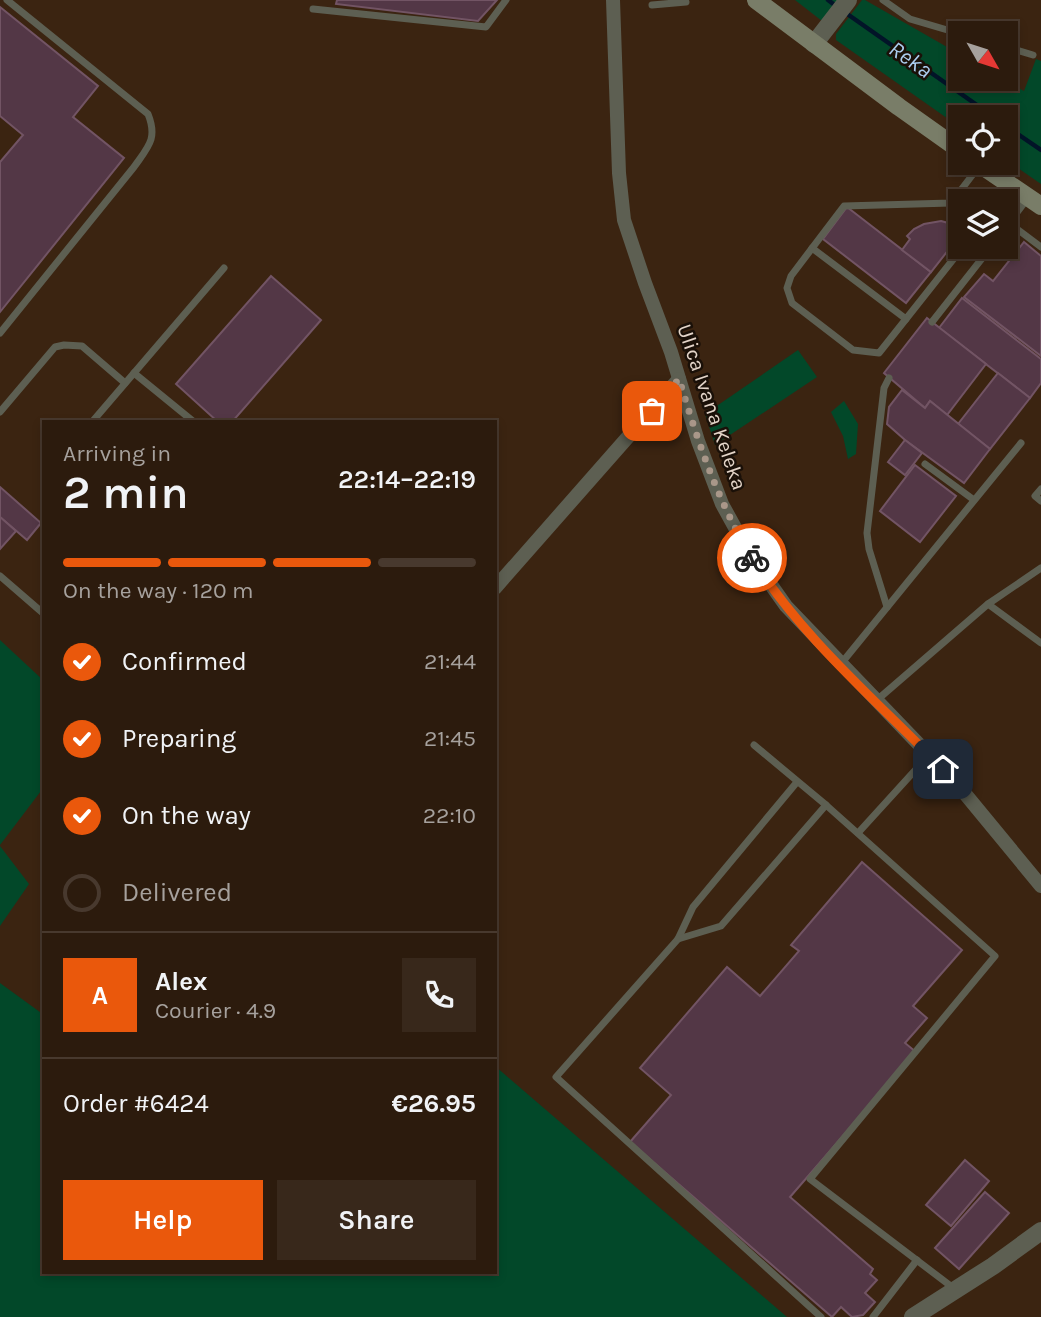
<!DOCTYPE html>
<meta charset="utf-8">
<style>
:root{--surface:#2c1b0d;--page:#38281b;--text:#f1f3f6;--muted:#a6a19d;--line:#48392e;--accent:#ea580c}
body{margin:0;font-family:Karla,sans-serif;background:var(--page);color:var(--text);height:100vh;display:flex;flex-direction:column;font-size:26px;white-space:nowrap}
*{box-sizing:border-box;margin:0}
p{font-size:23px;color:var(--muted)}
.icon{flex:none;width:38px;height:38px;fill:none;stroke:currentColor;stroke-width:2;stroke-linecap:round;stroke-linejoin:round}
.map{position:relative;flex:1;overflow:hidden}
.sheet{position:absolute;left:42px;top:420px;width:455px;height:854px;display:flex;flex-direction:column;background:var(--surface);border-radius:0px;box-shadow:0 4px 10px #0003,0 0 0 2px var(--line)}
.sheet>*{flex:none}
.needle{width:46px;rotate:129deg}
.buttons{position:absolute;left:948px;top:21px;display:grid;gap:14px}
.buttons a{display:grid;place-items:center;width:70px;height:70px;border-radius:0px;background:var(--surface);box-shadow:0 4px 10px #0003,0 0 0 2px var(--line);font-size:35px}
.pin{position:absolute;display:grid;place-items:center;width:60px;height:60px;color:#fff;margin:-30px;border-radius:14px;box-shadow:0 4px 10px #0006}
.courier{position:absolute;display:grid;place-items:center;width:70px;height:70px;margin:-35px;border:5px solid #ea580c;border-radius:50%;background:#fff;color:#222;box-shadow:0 2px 9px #0007}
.head em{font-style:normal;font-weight:600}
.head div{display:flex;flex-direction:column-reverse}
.head{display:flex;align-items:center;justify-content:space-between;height:119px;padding:0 21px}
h1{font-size:46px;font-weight:600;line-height:52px}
.bar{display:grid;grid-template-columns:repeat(4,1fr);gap:10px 7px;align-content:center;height:84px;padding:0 21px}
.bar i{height:9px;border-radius:5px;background:var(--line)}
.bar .current{background:var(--accent)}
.bar p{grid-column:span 4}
.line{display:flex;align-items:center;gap:18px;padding:0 21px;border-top:2px solid var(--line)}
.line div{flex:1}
.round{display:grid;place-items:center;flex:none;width:74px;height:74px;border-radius:0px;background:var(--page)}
ol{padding:0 21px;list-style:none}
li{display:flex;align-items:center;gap:21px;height:77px}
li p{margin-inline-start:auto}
li .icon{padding:7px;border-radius:50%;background:var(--accent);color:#fff;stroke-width:4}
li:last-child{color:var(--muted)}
li i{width:38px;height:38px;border:4px solid var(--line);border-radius:50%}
.button{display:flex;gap:14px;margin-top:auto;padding:14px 21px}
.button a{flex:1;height:80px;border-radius:0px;background:var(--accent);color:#fff;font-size:28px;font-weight:600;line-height:80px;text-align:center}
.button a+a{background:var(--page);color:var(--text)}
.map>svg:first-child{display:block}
.green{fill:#024829}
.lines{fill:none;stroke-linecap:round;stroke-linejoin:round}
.stream{stroke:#021428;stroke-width:4.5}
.building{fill:#533746;stroke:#725464;stroke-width:2}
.service{stroke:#5d5f52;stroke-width:7}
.minor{stroke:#5d5f52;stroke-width:14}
.tertiary{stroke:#5d5f52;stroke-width:18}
.secondary{stroke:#797d68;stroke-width:18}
.done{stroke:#a99789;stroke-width:7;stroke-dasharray:0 12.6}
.route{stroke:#ea580c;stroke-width:9}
.labels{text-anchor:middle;stroke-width:5;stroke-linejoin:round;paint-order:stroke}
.street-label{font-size:21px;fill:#e4d5c9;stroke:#1a1008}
.water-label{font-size:23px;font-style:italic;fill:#abccee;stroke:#1a1008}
</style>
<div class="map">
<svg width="1041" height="1317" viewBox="0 0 1041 1317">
<rect width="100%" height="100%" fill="#3b2411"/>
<!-- green -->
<g class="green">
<polygon points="795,0 839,0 822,21"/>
<polygon points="862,0 865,0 961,55 961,79 1002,79 1024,91 1036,59 1041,61 1041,184 1006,160 1006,117 961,117 961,128 836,40 836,34"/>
<polygon points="798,350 817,377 715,445 705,414"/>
<polygon points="844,401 858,424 856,454 848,459 843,436 831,412"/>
<polygon points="0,640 44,681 44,787 0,845"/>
<polygon points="0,846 29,884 0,926"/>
<polygon points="0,983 44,1015 44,1272 495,1272 495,1066 787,1317 0,1317"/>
</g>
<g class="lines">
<!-- stream -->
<g class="stream">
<polyline points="828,0 836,6"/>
<polyline points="843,11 994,117"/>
<polyline points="1006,126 1041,150"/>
</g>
</g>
<!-- building -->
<g class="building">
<polygon points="337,0 497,0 478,21 336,4"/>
<polygon points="0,7 98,86 73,117 124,158 0,312 0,162 23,135 0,116"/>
<polygon points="847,207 931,272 906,303 823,239"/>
<polygon points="941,221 952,224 961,230 961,234 931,272 902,250 910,239 907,236 914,229 924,224"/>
<polygon points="1024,242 1041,256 1041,356 964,297 984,274 993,281"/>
<polygon points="271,276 321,320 232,422 218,422 176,384"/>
<polygon points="962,298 1041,359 1041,383 1030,398 939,328"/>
<polygon points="927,318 986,364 947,415 930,401 925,408 884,373"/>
<polygon points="998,373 1030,398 990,449 958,424"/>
<polygon points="902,390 925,408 930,401 990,449 964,483 905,440 887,424 889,407"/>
<polygon points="905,440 922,453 905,475 888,462"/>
<polygon points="915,465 956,496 920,542 880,511"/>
<polygon points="0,487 41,523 27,540 0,517"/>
<polygon points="0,517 16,531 0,549"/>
<polygon points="862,862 962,950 913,1006 927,1018 905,1043 916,1052 790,1197 873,1269 870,1274 877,1280 865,1293 875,1302 863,1315 852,1317 841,1307 832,1317 630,1142 671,1095 640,1068 727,967 760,996 799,951 791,945"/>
<polygon points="965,1160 989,1181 951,1226 926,1205"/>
<polygon points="985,1192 1009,1213 959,1269 935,1248"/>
</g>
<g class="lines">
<!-- service -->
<g class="service">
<polyline points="883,0 910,19 961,34"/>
<polyline points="652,5 686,2 685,0"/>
<polyline points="313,9 486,27 506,0"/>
<polyline points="1006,47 1033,55"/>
<polyline points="951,203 961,209"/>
<polyline points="1009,223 1041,247"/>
<polyline points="1006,227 1028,198"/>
<polyline points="812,248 906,319 963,247"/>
<polyline points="906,319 879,353 853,350 792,303 787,288 791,276 844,206 951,203 980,165"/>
<polyline points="932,322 991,247"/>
<path d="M0 333 134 167C148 147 158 139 148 114L7 0"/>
<polyline points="134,373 194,422"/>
<polyline points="0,412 55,347 64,345 82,346 125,383"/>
<polyline points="92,422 224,268"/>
<polyline points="925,464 974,500"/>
<polyline points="1041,489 1035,496 1041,501"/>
<polyline points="0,576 44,614"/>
<polyline points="988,604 1041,643"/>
<polyline points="887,607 869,549 867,533 884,388 889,378"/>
<polyline points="840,665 1021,443"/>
<polyline points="877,700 988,604 1041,568"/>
<polyline points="754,745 826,805 995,956 810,1179 956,1290"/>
<polyline points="797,782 693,907 678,939 556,1077 821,1317"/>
<polyline points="858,833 929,755"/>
<polyline points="678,939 721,926 826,805"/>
<polyline points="873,1317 917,1260"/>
</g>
<!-- minor -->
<g class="minor">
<polyline points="613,0 619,173 624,220 645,283 671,352 698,441 722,504 750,555 786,606 957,784 1041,886"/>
<polyline points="495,588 679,379"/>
</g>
<!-- tertiary -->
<g class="tertiary">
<polyline points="814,44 848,0"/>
<polyline points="913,1317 993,1266 1041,1231"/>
</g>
<!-- secondary -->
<g class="secondary">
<polyline points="756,0 899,107 961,151"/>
<polyline points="978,163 1041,206"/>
</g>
</g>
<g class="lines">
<!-- done -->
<path class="done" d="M652 411 679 379C698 442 718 502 752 558"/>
<!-- route -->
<path class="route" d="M752 558C801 637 879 703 943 769"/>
</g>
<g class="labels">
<!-- street labels -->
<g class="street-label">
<text transform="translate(712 407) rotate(71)" y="7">Ulica Ivana Keleka</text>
</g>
<!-- water labels -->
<g class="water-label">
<text transform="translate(911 59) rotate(35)" y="8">Reka</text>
</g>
</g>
</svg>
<div class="buttons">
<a><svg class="needle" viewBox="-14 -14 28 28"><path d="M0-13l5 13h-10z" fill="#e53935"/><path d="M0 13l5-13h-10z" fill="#a6a19d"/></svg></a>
<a><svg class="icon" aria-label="locate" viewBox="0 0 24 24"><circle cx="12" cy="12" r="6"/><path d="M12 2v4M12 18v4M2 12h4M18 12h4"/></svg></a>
<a><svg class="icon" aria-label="layers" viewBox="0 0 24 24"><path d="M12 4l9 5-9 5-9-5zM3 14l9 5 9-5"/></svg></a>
</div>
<div class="pin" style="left:652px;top:411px;background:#ea580c"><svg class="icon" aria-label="bag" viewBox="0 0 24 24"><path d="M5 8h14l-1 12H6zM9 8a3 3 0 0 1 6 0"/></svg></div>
<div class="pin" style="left:943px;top:769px;background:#1f2937"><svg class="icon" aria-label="home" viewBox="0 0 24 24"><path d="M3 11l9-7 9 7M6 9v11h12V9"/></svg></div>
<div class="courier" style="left:752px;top:558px"><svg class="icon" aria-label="bike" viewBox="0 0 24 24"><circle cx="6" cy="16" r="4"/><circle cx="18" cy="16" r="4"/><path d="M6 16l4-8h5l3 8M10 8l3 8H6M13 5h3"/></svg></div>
<section class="sheet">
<div class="head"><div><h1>2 min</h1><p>Arriving in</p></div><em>22:14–22:19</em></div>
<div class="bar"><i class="current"></i><i class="current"></i><i class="current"></i><i></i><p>On the way · 120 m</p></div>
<ol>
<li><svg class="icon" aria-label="check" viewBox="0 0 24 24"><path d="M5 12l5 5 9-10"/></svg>Confirmed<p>21:44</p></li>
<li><svg class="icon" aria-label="check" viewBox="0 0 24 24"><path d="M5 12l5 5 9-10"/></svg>Preparing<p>21:45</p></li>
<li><svg class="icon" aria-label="check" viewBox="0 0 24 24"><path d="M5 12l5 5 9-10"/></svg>On the way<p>22:10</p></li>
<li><i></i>Delivered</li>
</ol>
<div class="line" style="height:126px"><b class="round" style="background:var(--accent);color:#fff">A</b><div><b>Alex</b><p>Courier · 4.9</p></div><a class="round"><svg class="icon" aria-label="phone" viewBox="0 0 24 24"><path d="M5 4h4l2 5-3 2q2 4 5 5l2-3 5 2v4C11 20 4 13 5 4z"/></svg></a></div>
<div class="line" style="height:91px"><div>Order #6424</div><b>€26.95</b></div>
<div class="button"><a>Help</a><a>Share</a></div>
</section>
</div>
